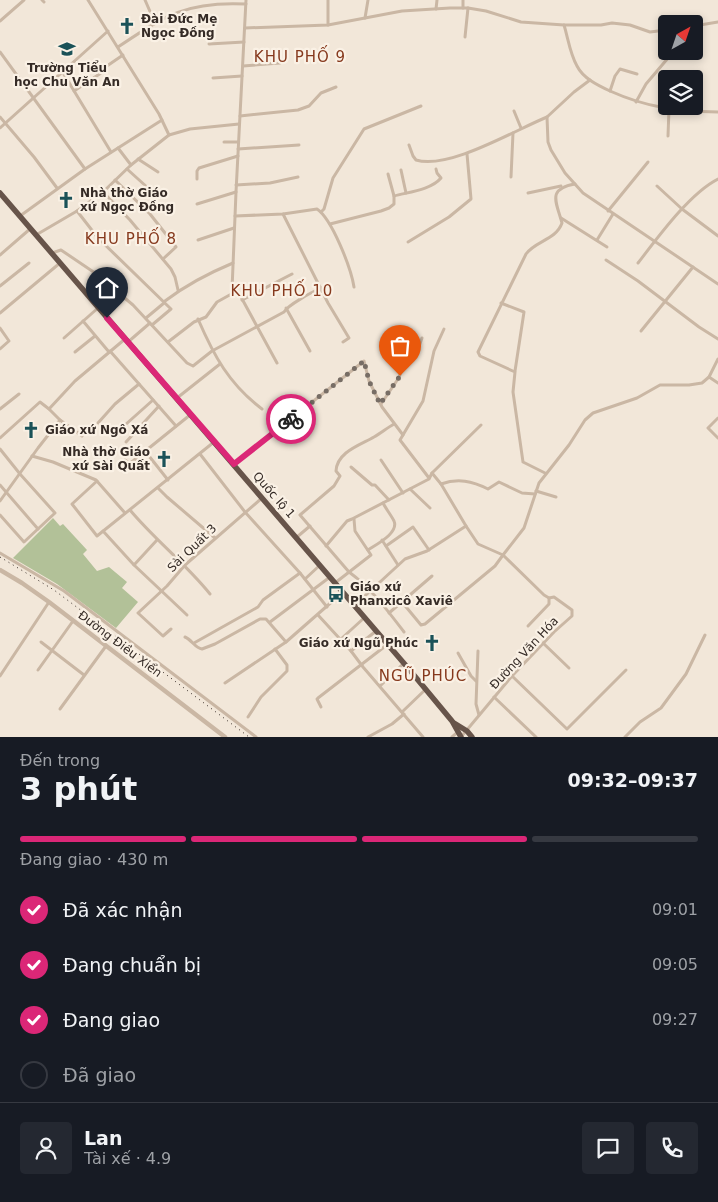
<!DOCTYPE html>
<html lang="vi">
<meta charset="utf-8">
<style>
:root{--surface:#171b24;--page:#242831;--text:#f1f3f6;--muted:#9ea1a6;--line:#363941;--accent:#db2777}
body{margin:0;font-family:"DejaVu Sans",sans-serif;background:var(--page);color:var(--text);height:100vh;display:flex;flex-direction:column;font-size:19px;white-space:nowrap}
*{box-sizing:border-box;margin:0}
p{font-size:16px;color:var(--muted)}
.icon{flex:none;width:28px;height:28px;fill:none;stroke:currentColor;stroke-width:2;stroke-linecap:round;stroke-linejoin:round}
.map{position:relative;height:737px;overflow:hidden}
.side{display:flex;flex-direction:column;background:var(--surface);flex:1}
.side>*{flex:none}
.needle{width:32px;rotate:40deg}
.tools{position:absolute;left:658px;top:15px;display:grid;gap:10px}
.tools a{display:grid;place-items:center;width:45px;height:45px;border-radius:5px;background:var(--surface);box-shadow:0 2px 8px #0003;font-size:25px}
.pin{position:absolute;display:grid;place-items:center;width:42px;height:42px;color:#fff;margin:-51px -21px;border-radius:50% 50% 50% 0;rotate:-45deg;box-shadow:0 0 5px #0007}
.pin .icon{rotate:45deg}
.courier{position:absolute;display:grid;place-items:center;width:50px;height:50px;margin:-25px;border:4px solid #db2777;border-radius:50%;background:#fff;color:#222;box-shadow:0 1px 6px #0007}
.overview em{font-style:normal;font-weight:700}
.overview div{display:flex;flex-direction:column-reverse}
.overview{display:flex;align-items:center;justify-content:space-between;height:85px;padding:0 20px}
h1{font-size:32px;font-weight:700;line-height:38px}
.bar{display:grid;grid-template-columns:repeat(4,1fr);gap:8px 5px;align-content:center;height:60px;padding:0 20px}
.bar i{height:6px;border-radius:4px;background:var(--line)}
.bar .on{background:var(--accent)}
.bar p{grid-column:span 4}
.line{display:flex;align-items:center;gap:12px;padding:0 20px;border-top:1px solid var(--line)}
.line div{flex:1}
.round{display:grid;place-items:center;flex:none;width:52px;height:52px;border-radius:5px;background:var(--page)}
ol{padding:0 20px;list-style:none}
li{display:flex;align-items:center;gap:15px;height:55px}
li p{margin-inline-start:auto}
li .icon{padding:5px;border-radius:50%;background:var(--accent);color:#fff;stroke-width:4}
li:last-child{color:var(--muted)}
li i{width:28px;height:28px;border:2px solid var(--line);border-radius:50%}
.map>svg:first-child{display:block}
.green{fill:#b2c198}
.lines{fill:none;stroke-linecap:round;stroke-linejoin:round}
.minor{stroke:#cab7a4;stroke-width:3}
.tertiary{stroke:#cab7a4;stroke-width:4.5}
.trunk{stroke:#67544a;stroke-width:5.5}
.rail{stroke:#352b26;stroke-width:1;stroke-dasharray:1 4;stroke-linecap:butt}
.done{stroke:#776d65;stroke-width:5;stroke-dasharray:0 9}
.route{stroke:#db2777;stroke-width:6}
.labels{text-anchor:middle;stroke-width:4.5;stroke-linejoin:round;paint-order:stroke}
.poi-label{font-size:12px;font-weight:bold;fill:#352b26;stroke:#faf1e5;text-anchor:start}
.street-label{font-size:12px;fill:#352b26;stroke:#faf1e5}
.quarter-label{font-size:15px;letter-spacing:1px;fill:#86391d;stroke:#faf1e5}
</style>
<div class="map">
<svg width="718" height="737" viewBox="0 0 718 737">
<rect width="100%" height="100%" fill="#f2e7d9"/>
<!-- green -->
<polygon class="green" points="53,518 60,526 63,524 87,550 83,554 97,571 109,567 127,582 122,588 138,602 116,628 57,584 13,558"/>
<g class="lines">
<!-- minor -->
<g class="minor">
<polyline points="42,0 44,2"/>
<polyline points="88,0 159,114 169,135"/>
<polyline points="145,0 155,23"/>
<polyline points="246,0 236,192 232,290 241,297 277,363"/>
<polyline points="328,0 328,25"/>
<polyline points="463,8 463,0"/>
<polyline points="436,9 437,0"/>
<polyline points="365,18 368,0"/>
<polyline points="0,21 24,0"/>
<path d="M564 25C568 38 570 54 577 66 583 78 597 85 610 91 648 108 677 111 718 112"/>
<polyline points="694,26 718,22"/>
<polyline points="245,28 328,25 402,11 450,8 468,8 486,11 521,22 564,25 601,25 612,23 630,25 650,32 666,30"/>
<polyline points="465,37 468,8"/>
<polyline points="209,44 244,42"/>
<path d="M118 47C166 15 187 1 246 4"/>
<polyline points="0,52 85,169"/>
<polyline points="243,66 280,63"/>
<polyline points="62,71 111,152"/>
<polyline points="213,78 242,76"/>
<polyline points="590,80 574,92 547,117 548,142 551,150 565,173 583,193 718,284"/>
<polyline points="74,91 104,71 104,68 123,55"/>
<polyline points="610,91 615,76 620,69 637,74"/>
<polyline points="636,102 646,84 674,51"/>
<polyline points="514,111 521,128"/>
<polyline points="240,116 298,110 309,106 321,93 336,87"/>
<polyline points="0,117 34,157 57,188"/>
<polyline points="0,128 108,31"/>
<polyline points="668,136 669,109"/>
<polyline points="224,142 238,142"/>
<path d="M409 145 413 156 416 160C449 170 515 130 547 117"/>
<polyline points="118,148 131,165"/>
<polyline points="238,149 299,145"/>
<polyline points="138,159 158,172"/>
<polyline points="127,169 148,188"/>
<polyline points="401,170 406,193"/>
<polyline points="511,177 513,133"/>
<polyline points="197,179 197,171 199,168 238,156"/>
<polyline points="115,180 150,214 176,247 163,259"/>
<polyline points="236,185 270,183 298,177"/>
<polyline points="657,186 682,209 718,236"/>
<polyline points="103,192 130,220 171,269 175,277 178,290"/>
<polyline points="528,193 561,186"/>
<path d="M394 196C408 192 431 190 441 178L437 173 436 169"/>
<polyline points="197,204 236,192"/>
<polyline points="77,211 98,238 171,309 152,325"/>
<polyline points="608,211 648,162"/>
<polyline points="321,212 324,209 333,178 364,129 421,106"/>
<polyline points="283,214 328,303 349,338 343,342"/>
<polyline points="20,216 85,169 162,120"/>
<path d="M235 216 283 214 317 209C332 219 351 268 354 287"/>
<polyline points="561,218 607,247"/>
<polyline points="330,224 381,211 389,208 394,204 394,196 388,174"/>
<polyline points="36,235 77,211 103,192 131,165 169,135 190,129 239,124"/>
<polyline points="198,240 234,228"/>
<polyline points="597,240 613,214"/>
<polyline points="408,242 449,217 471,199 467,154"/>
<path d="M52 253 61 250 95 273 133 305 187 363 193 366 212 351 284 312C288 305 312 292 321 288"/>
<polyline points="0,255 30,229"/>
<polyline points="606,260 638,281 699,327 718,339"/>
<path d="M638 263C658 237 690 193 718 179"/>
<polyline points="0,286 29,263"/>
<polyline points="242,300 292,274"/>
<path d="M165 301C186 285 209 273 233 263"/>
<polyline points="501,303 524,312 515,371"/>
<polyline points="286,308 310,351"/>
<polyline points="0,313 60,263"/>
<polyline points="146,318 164,303"/>
<path d="M198 319C214 356 229 384 262 409"/>
<polyline points="83,321 109,352"/>
<polyline points="0,328 9,341 0,349"/>
<polyline points="641,331 693,267"/>
<polyline points="64,338 98,308"/>
<polyline points="128,342 150,323"/>
<polyline points="168,342 194,322 206,317 217,302 235,292"/>
<polyline points="110,351 176,426"/>
<polyline points="75,352 95,336"/>
<polyline points="709,377 718,383"/>
<polyline points="177,398 220,364"/>
<polyline points="381,404 398,379 404,366 418,349 422,338"/>
<polyline points="0,409 19,394"/>
<polyline points="49,409 75,381 125,339"/>
<polyline points="718,418 708,428 718,438"/>
<polyline points="60,420 82,436"/>
<polyline points="98,423 115,404 139,384"/>
<path d="M394 424C387 428 381 433 374 437 360 445 337 452 336 471L340 476 334 486 300 515 349 572C371 588 388 611 404 632"/>
<polyline points="125,425 153,400"/>
<polyline points="0,438 40,402 49,409 60,420 38,448 0,501"/>
<polyline points="126,442 159,406"/>
<polyline points="0,449 20,474 55,513 24,542 0,515"/>
<polyline points="145,451 168,480"/>
<polyline points="200,454 245,512 300,573 327,607"/>
<polyline points="32,456 53,462 96,480 125,513"/>
<polyline points="125,460 129,463 133,461 190,415"/>
<polyline points="381,460 403,493"/>
<polyline points="234,464 364,361 369,381 382,407 403,435"/>
<polyline points="351,467 372,485 375,485 389,500"/>
<polyline points="432,473 441,484 466,526"/>
<path d="M545 473 523 462 513 392 515 372 480 356 478 352 526 254C535 241 556 240 562 223 556 201 547 189 575 184"/>
<polyline points="429,478 400,440 423,401 434,351 444,329"/>
<polyline points="97,481 72,504 97,536 214,442"/>
<path d="M441 484C458 478 472 481 488 489L499 482 522 493 535 494"/>
<polyline points="0,485 38,529"/>
<polyline points="158,488 167,497 215,538"/>
<polyline points="410,489 430,508"/>
<polyline points="536,491 556,497"/>
<path d="M130 510C155 540 186 564 210 594"/>
<polyline points="103,531 134,565 187,615"/>
<polyline points="297,537 310,526"/>
<polyline points="382,540 398,565"/>
<polyline points="326,546 347,521 352,519 429,479 432,473 481,425"/>
<polyline points="386,546 413,527 429,550"/>
<path d="M368 550C377 544 399 533 394 521 391 515 386 509 383 503"/>
<polyline points="0,553 64,591 256,737"/>
<polyline points="134,565 157,540"/>
<polyline points="305,579 319,566"/>
<polyline points="335,583 371,555 355,531 354,519"/>
<polyline points="402,602 421,625 425,624 495,566 503,555 544,595 549,598 554,597 572,610 572,616 554,632 512,676 461,737"/>
<polyline points="355,605 405,559 427,551 466,526 478,544 503,555 524,528 539,483 569,445 585,420 593,413 637,398 660,385 689,385 702,383 709,377 718,359"/>
<polyline points="389,613 432,576"/>
<polyline points="318,615 351,651 363,667 423,737"/>
<polyline points="270,622 330,577"/>
<polyline points="528,626 549,604 549,598"/>
<polyline points="171,629 163,636 138,613 167,586 185,565 262,498"/>
<path d="M185 637C192 640 195 648 202 649L215 644 260 619H266L286 642"/>
<polyline points="341,639 364,618"/>
<polyline points="41,642 84,675"/>
<polyline points="194,643 258,607 263,600 300,573"/>
<polyline points="543,643 569,668"/>
<polyline points="351,651 376,631"/>
<polyline points="478,651 476,704 479,715"/>
<polyline points="458,653 471,676 476,681"/>
<polyline points="38,670 73,621"/>
<polyline points="0,676 49,602"/>
<polyline points="512,676 567,729 626,670"/>
<polyline points="225,683 286,642 343,592"/>
<polyline points="380,686 404,663"/>
<polyline points="494,697 536,737"/>
<polyline points="321,707 317,699 318,698 388,644"/>
<polyline points="60,709 106,646"/>
<polyline points="402,712 426,689"/>
<polyline points="248,717 261,697 287,671 287,665 275,649"/>
<polyline points="368,737 392,724 404,714"/>
<polyline points="452,737 459,731"/>
<polyline points="625,737 640,722 661,708 686,674 705,635"/>
</g>
<!-- tertiary -->
<polyline class="tertiary" points="0,570 22,583 49,602 225,737"/>
<!-- trunk -->
<g class="trunk">
<polyline points="0,193 408,668 452,721 461,737"/>
<polyline points="454,723 467,731 472,737"/>
</g>
<!-- rail -->
<polyline class="rail" points="0,557 54,590 249,737"/>
</g>
<g class="lines">
<!-- done -->
<polyline class="done" points="291,419 364,361 369,381 380,404 400,376"/>
<!-- route -->
<polyline class="route" points="107,318 234,464 291,419"/>
</g>
<!-- icons -->
<defs>
<g id="church-bare" transform="scale(1.35)"><path d="M-1.2-6h2.4v3.5h3.3v2.4h-3.3V6h-2.4V-.1h-3.3v-2.4h3.3Z" fill="#1b5258" stroke="#faf1e5" stroke-width="2.5" paint-order="stroke"/></g>
<g id="school-bare" transform="scale(1.35)"><path d="M0-5L7-2L0 1L-7-2ZM-4 1L0 2.5L4 1V4Q0 6-4 4Z" fill="#1b5258" stroke="#faf1e5" stroke-width="2.5" paint-order="stroke"/></g>
<g id="bus-bare" transform="scale(1.35)"><path d="M-5-6H5V4H4V6H2V4H-2V6H-4V4H-5ZM-3.5-4V0h7V-4ZM-3.5 1.2v1.5H-2V1.2ZM2 1.2v1.5H3.5V1.2Z" fill="#1b5258" stroke="#faf1e5" stroke-width="2.5" paint-order="stroke"/></g>
</defs>
<g fill-rule="evenodd">
<use href="#church-bare" x="127" y="26"/>
<use href="#school-bare" x="67" y="49"/>
<use href="#church-bare" x="66" y="200"/>
<use href="#church-bare" x="31" y="430"/>
<use href="#church-bare" x="164" y="459"/>
<use href="#bus-bare" x="336" y="594"/>
<use href="#church-bare" x="432" y="643"/>
</g>
<g class="labels">
<!-- poi labels -->
<g class="poi-label">
<text x="141" y="23">Đài Đức Mẹ<tspan x="141" dy="14">Ngọc Đồng</tspan></text>
<text x="67" y="72" text-anchor="middle">Trường Tiểu<tspan x="67" dy="14">học Chu Văn An</tspan></text>
<text x="80" y="197">Nhà thờ Giáo<tspan x="80" dy="14">xứ Ngọc Đồng</tspan></text>
<text x="45" y="434">Giáo xứ Ngô Xá</text>
<text x="150" y="456" text-anchor="end">Nhà thờ Giáo<tspan x="150" dy="14">xứ Sài Quất</tspan></text>
<text x="350" y="591">Giáo xứ<tspan x="350" dy="14">Phanxicô Xaviê</tspan></text>
<text x="418" y="647" text-anchor="end">Giáo xứ Ngũ Phúc</text>
</g>
<!-- street labels -->
<g class="street-label">
<text transform="translate(274 495) rotate(49)" y="4">Quốc lộ 1</text>
<text transform="translate(192 548) rotate(-44)" y="4">Sài Quất 3</text>
<text transform="translate(120 644) rotate(37)" y="4">Đường Điều Xiển</text>
<text transform="translate(524 653) rotate(-47)" y="4">Đường Văn Hóa</text>
</g>
<!-- quarter labels -->
<g class="quarter-label">
<text x="300" y="62">KHU PHỐ 9</text>
<text x="131" y="244">KHU PHỐ 8</text>
<text x="282" y="296">KHU PHỐ 10</text>
<text x="423" y="681">NGŨ PHÚC</text>
</g>
</g>
</svg>
<div class="tools">
<a><svg class="needle" viewBox="-14 -14 28 28"><path d="M0-13l5 13h-10z" fill="#e53935"/><path d="M0 13l5-13h-10z" fill="#9ea1a6"/></svg></a>
<a><svg class="icon" aria-label="layers" viewBox="0 0 24 24"><path d="M12 4l9 5-9 5-9-5zM3 14l9 5 9-5"/></svg></a>
</div>
<div class="pin" style="left:400px;top:376px;background:#ea580c"><svg class="icon" aria-label="bag" viewBox="0 0 24 24"><path d="M5 8h14l-1 12H6zM9 8a3 3 0 0 1 6 0"/></svg></div>
<div class="pin" style="left:107px;top:318px;background:#1f2937"><svg class="icon" aria-label="home" viewBox="0 0 24 24"><path d="M3 11l9-7 9 7M6 9v11h12V9"/></svg></div>
<div class="courier" style="left:291px;top:419px"><svg class="icon" aria-label="bike" viewBox="0 0 24 24"><circle cx="6" cy="16" r="4"/><circle cx="18" cy="16" r="4"/><path d="M6 16l4-8h5l3 8M10 8l3 8H6M13 5h3"/></svg></div>
</div>
<section class="side">
<div class="overview"><div><h1>3 phút</h1><p>Đến trong</p></div><em>09:32–09:37</em></div>
<div class="bar"><i class="on"></i><i class="on"></i><i class="on"></i><i></i><p>Đang giao · 430 m</p></div>
<ol>
<li><svg class="icon" aria-label="check" viewBox="0 0 24 24"><path d="M5 12l5 5 9-10"/></svg>Đã xác nhận<p>09:01</p></li>
<li><svg class="icon" aria-label="check" viewBox="0 0 24 24"><path d="M5 12l5 5 9-10"/></svg>Đang chuẩn bị<p>09:05</p></li>
<li><svg class="icon" aria-label="check" viewBox="0 0 24 24"><path d="M5 12l5 5 9-10"/></svg>Đang giao<p>09:27</p></li>
<li><i></i>Đã giao</li>
</ol>
<div class="line" style="height:90px"><a class="round"><svg class="icon" aria-label="person" viewBox="0 0 24 24"><circle cx="12" cy="8" r="4"/><path d="M4 21q1-7 8-7t8 7"/></svg></a><div><b>Lan</b><p>Tài xế · 4.9</p></div><a class="round"><svg class="icon" aria-label="chat" viewBox="0 0 24 24"><path d="M4 5h16v11H9l-5 4z"/></svg></a><a class="round"><svg class="icon" aria-label="phone" viewBox="0 0 24 24"><path d="M5 4h4l2 5-3 2q2 4 5 5l2-3 5 2v4C11 20 4 13 5 4z"/></svg></a></div>
</section>
